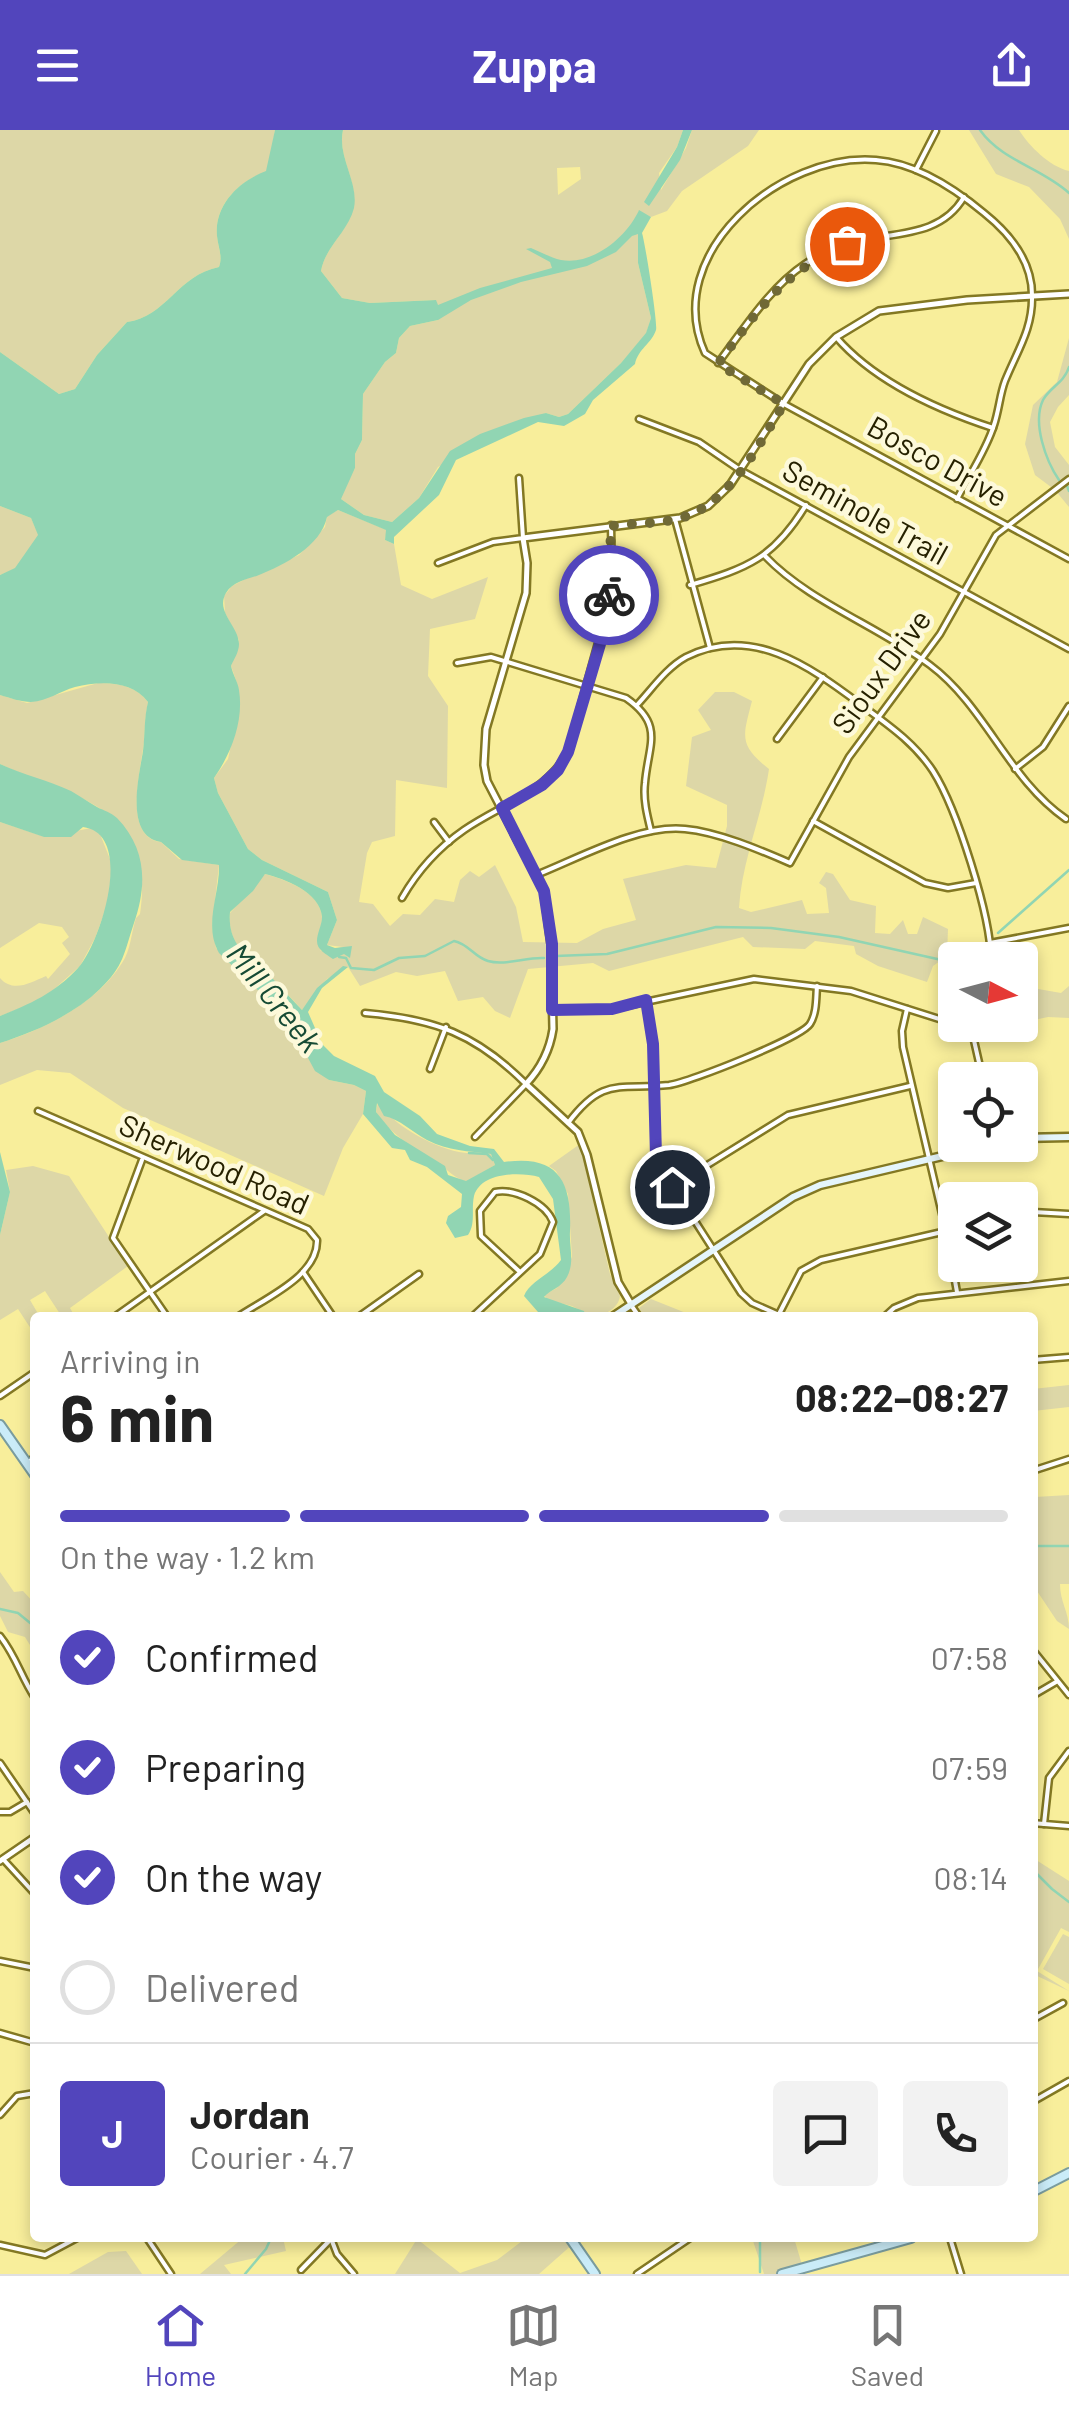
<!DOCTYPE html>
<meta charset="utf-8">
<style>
:root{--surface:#fff;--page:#f2f2f2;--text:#222;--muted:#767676;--line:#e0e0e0;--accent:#5245bc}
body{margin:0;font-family:Barlow,sans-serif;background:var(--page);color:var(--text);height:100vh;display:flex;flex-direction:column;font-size:38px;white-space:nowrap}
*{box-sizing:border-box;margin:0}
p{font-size:32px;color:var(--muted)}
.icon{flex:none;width:55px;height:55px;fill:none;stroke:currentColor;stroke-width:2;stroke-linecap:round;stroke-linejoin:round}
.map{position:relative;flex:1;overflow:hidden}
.details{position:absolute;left:30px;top:1182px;width:1008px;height:930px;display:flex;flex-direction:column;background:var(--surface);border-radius:10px;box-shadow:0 5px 15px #0003}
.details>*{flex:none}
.needle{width:65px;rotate:96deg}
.controls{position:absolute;left:938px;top:812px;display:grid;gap:20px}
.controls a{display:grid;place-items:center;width:100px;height:100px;border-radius:10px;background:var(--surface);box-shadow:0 5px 15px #0003;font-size:50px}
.pin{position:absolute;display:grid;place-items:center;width:85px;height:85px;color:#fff;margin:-42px;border:5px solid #fff;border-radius:50%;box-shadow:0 2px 10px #0007}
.courier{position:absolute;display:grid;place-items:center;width:100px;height:100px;margin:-50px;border:8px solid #5245bc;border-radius:50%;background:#fff;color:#222;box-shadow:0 2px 12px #0007}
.overview em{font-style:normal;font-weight:700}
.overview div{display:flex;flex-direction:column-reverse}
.overview{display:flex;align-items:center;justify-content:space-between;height:170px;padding:0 30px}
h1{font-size:65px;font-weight:700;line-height:75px}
.bar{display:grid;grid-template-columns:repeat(4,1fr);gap:15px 10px;align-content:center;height:120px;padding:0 30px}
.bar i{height:12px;border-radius:8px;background:var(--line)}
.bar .on{background:var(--accent)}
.bar p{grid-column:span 4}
.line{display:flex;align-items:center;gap:25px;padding:0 30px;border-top:2px solid var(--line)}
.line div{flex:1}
.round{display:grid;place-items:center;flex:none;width:105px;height:105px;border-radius:10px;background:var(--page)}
ol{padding:0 30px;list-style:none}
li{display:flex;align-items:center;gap:30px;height:110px}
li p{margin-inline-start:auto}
li .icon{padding:10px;border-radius:50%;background:var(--accent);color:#fff;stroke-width:4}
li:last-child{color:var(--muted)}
li i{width:55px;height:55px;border:5px solid var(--line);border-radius:50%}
header{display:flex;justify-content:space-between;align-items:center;height:130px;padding:0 30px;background:var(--accent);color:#fff;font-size:45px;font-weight:700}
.tabs{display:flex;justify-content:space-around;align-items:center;height:140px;border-top:2px solid var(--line);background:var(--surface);font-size:28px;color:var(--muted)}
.tabs a{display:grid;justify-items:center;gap:5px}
.tabs .on{color:var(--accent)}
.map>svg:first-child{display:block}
.green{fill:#ddd7a7;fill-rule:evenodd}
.water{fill:#91d5b3;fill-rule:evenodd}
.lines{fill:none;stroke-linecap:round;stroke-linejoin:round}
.stream{stroke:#91d5b3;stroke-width:2.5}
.minor-casing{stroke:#837823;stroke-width:9}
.tertiary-casing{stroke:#837823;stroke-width:10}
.secondary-casing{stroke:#837823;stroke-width:11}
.primary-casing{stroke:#7a9c9e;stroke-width:12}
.minor{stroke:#fff;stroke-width:4}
.tertiary{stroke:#fff;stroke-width:5}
.secondary{stroke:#e5f5fb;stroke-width:6}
.primary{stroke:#caecf8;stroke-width:8}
.done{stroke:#706936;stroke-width:10;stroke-dasharray:0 18}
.route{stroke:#5245bc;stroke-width:12}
.labels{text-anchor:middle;stroke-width:9;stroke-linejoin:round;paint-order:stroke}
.street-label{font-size:30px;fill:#262100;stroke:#fdf9da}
.water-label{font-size:32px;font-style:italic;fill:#164b35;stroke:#fdf9da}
</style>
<header><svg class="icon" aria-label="menu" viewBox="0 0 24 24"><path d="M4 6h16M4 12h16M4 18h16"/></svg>Zuppa<svg class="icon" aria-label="share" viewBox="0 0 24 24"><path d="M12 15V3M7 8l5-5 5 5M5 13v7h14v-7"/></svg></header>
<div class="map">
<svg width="1069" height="2144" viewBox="0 0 1069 2144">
<rect width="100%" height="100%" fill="#f8ee9b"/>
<!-- green -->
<g class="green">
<path d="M0 0H275L270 34 266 42C239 51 214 75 217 106 218 118 223 126 219 137 178 145 166 187 127 192L97 225 75 259 59 264 0 222Z"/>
<path d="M343 0H683L677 17 659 43 661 60 686 18 692 0H759L748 16 682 61 667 81 651 87 638 81V133L651 188 646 204 621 233 568 284 559 287 546 283 438 337 419 368 392 392 364 385 341 369V365L355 338V324L362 310 363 264 385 232 396 223 399 208 410 196 438 190 435 170 370 173 342 168 321 141C325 117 348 102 353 78 359 52 337 27 343 0ZM580 37 581 49 558 65 557 38Z"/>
<path d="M969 0H1019C1030 17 1049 36 1069 41V109L1060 89 1029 57 996 44Z"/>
<polygon points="1069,208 1069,265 1058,277 1050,292 1055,317 1069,335 1069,377 1055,360 1035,345 1025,314 1033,275 1057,252"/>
<polygon points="0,376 31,388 39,406 15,439 0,445"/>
<path d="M338 380 387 400 385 410 394 414 401 455 432 469 488 447 475 489 430 499 428 546 448 576 447 658 396 650 395 706 372 712 367 723 359 772 373 774 390 796 403 784 420 785 435 769 454 772 460 750 470 741 479 747 495 735 516 777 523 812 577 813 603 799 636 790 623 749 686 735 716 738 727 696V675L686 656 692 607 711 600 698 580 715 562H734L752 571C743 606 738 615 769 639 762 687 742 730 739 778L751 782 802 770 807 784 829 783 826 758 819 753 826 742 833 744 850 770 876 776 875 803 890 804 903 790 908 804H917L923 787 948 799 947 826 933 836 927 852 878 836 856 824 854 816 815 811 805 819 753 817 743 807 609 841 593 833 528 839 510 888 495 881 483 867 458 871 445 841 417 846 396 842 360 856 348 837 327 849 302 880C293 870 283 859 273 850 251 829 227 817 230 783L265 744C286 750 321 762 322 788 322 801 315 808 321 821L343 817 327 815 337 790 328 762 262 730 248 719 218 663 214 648 228 629 239 579 237 553 231 536 239 510 225 483 224 466 232 456 255 444 299 425 325 397 327 386Z"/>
<path d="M98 553C118 553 136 556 148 572 145 586 145 599 144 612 141 639 122 707 161 712L179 729 219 735 212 797 216 818 286 887 315 937 329 950 354 955 366 961 363 984 343 1018 324 1066 123 978 70 943 37 940 0 955V913C45 899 96 874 122 833 131 820 131 803 136 788L140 784C156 675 77 670 0 634V565L27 573Z"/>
<path d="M0 692 45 707 91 698 100 704 112 734 108 773 95 808 80 836 42 870 0 886V848C13 863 30 853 46 846L48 849 70 824 62 813 69 807 62 797 39 793 0 818Z"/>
<polygon points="1021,856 1061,863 1069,856 1069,888 1048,887 1020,893"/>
<path d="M378 972C392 994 430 1016 459 1022 469 1024 480 1022 491 1024L495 1035 466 1052C451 1046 445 1037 433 1029 411 1016 390 1004 376 982Z"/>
<path d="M580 1014 610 1144 620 1166C618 1181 600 1187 586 1187V1183L572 1176 548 1170 544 1165 557 1158 572 1127 568 1064 556 1041 549 1036Z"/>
<polygon points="33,1036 69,1046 128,1136 70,1178 75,1187 62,1187 45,1161 30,1170 40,1187 35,1188 35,1205 18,1179 0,1190 0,1105 10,1062 6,1040"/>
<polygon points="651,1169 696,1187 644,1187 639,1178"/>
<polygon points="1069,1255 1069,1277 1033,1281 1033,1259"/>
<path d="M1069 1365V1454H1060C1060 1472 1069 1482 1069 1499L1057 1491 1033 1455 1032 1373 1035 1367Z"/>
<polygon points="0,1442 14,1462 23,1461 35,1474 35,1523 25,1507 8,1502 0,1486"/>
<polygon points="1033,1728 1069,1751 1069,1802 1061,1798 1037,1841 1069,1861 1033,1844"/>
<polygon points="1063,1804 1069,1807 1069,1854 1043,1839"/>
<polygon points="243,2108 283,2108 286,2121 224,2135 231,2144 200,2144"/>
<polygon points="526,2108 570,2108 574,2113 539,2144 395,2144 417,2109 460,2143 497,2130"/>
<polygon points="752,2108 763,2108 764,2111 794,2108 803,2138 782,2144 764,2144"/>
<polygon points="126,2121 142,2144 69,2144 108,2122"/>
</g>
<!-- water -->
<g class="water">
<path d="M275 0H343C337 27 359 52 354 78 348 102 325 117 321 141L342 168 370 173 436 170 438 175 480 158 552 138 550 132 526 119 531 118C541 122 551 128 561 130 592 136 627 107 639 80L651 87 642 103C645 112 658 194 656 200 652 213 638 219 635 234L593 270 585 284 564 296 538 292 456 330 439 365 394 407V414L385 410 386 400 338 380 327 387C321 416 284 435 259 445 249 449 233 451 226 463 215 482 239 496 239 514 239 522 234 529 231 536 233 545 238 552 239 560 244 591 231 624 214 648L218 663 248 719 262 730 328 762 337 790 327 815 335 818 352 816 350 828 344 824 333 829C326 824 317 820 317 811 317 803 322 795 322 787 320 762 285 749 265 744L253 761 230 782C227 817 251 829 273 849 283 859 292 870 302 880L317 858 343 836 348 837 322 858 308 882 322 914 334 926 375 946 384 962 420 986 437 1004 470 1016 494 1019 504 1032C559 1024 572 1052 570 1101 569 1117 575 1132 567 1147 562 1157 550 1160 544 1167L584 1181 586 1187 538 1182 524 1166C529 1152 551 1144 561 1130L553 1069 539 1047C520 1042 481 1042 474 1066 471 1080 476 1093 468 1105L455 1108 446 1093 448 1086 461 1077 462 1064 427 1037 410 1030 405 1020 392 1018 363 984 366 961 354 955 329 950 315 941 286 887 219 823C203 795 220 764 219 735L182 730 161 712C124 707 139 646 143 621 145 604 144 588 148 572 131 550 100 551 75 557 60 561 48 571 31 572 21 572 10 568 0 565V445L15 438 38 405 31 388 0 376V222L59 264 75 259 97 225 127 192C166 187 178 145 219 137 223 126 218 117 217 106 214 75 239 51 266 41ZM638 104V133L651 188 646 203 621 233 568 284 559 287 546 283 524 288 480 304 450 321 419 368 392 392 364 385 341 369 355 338V324L362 310 363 264 385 232 396 223 399 208 410 196 438 190 471 170 521 152 587 136 616 122 632 106ZM377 973 384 986C400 989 412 1002 427 1010 449 1021 468 1021 491 1024L495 1035 466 1051 448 1045 445 1036 395 1005 376 982Z"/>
<polygon points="683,0 692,0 680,30 649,76 644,72 677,17"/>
<path d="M0 634C23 645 48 650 71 661 80 666 88 672 97 677 105 681 110 682 117 688 147 719 147 756 134 793 124 823 124 836 100 859 73 885 35 902 0 913V886C30 874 55 863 78 838 100 814 136 704 83 697L71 707H44L0 692Z"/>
<polygon points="0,1022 10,1062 0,1105"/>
</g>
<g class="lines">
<!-- stream -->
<g class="stream">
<path d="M980 0C1002 31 1042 38 1069 63"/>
<path d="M1059 350C1046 331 1032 293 1043 270 1050 257 1064 253 1069 237"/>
<polyline points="1067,356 1069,361"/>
<polyline points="998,803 1069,740"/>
<polyline points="556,826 607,824 716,797 771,798 839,807 955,833"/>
<path d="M339 827 346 828 351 838 374 840 399 828 425 826 454 811C469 814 474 827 488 831 505 836 526 827 544 828"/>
<polyline points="469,1023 487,1024 493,1030"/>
<polyline points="1032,1416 1069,1416"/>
<polyline points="0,1479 18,1483 35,1497"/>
<polyline points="1032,1739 1052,1759 1069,1772"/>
<polyline points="760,2142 760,2108"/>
<polyline points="245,2144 266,2119 271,2108"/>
</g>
<!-- minor casing -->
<g class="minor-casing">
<g id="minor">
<polyline points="916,40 936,1"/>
<path d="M836 207C874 251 938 280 993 298"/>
<path d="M718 233C744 199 769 158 805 134 817 126 832 118 846 114 888 101 939 110 964 67"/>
<polyline points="639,289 699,312 740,340 1069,519"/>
<path d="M957 369C969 345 986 321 994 295 999 280 1000 264 1005 251 1017 221 1033 199 1032 165 1032 131 1009 103 984 83 954 58 916 33 876 30 782 22 660 123 705 223L784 274 1069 429"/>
<polyline points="675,389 710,518"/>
<path d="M765 426C809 472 878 496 930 535 986 577 1008 649 1066 689"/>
<polyline points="438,433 493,412 523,408 519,348"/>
<path d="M690 455C748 438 774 428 806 375"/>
<path d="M457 533 491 527 626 568C665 595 648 615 645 653 643 669 647 685 651 701"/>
<path d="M637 575C652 559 666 538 686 527 751 494 809 536 860 574 887 594 914 612 933 641 957 679 991 786 991 830"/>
<polyline points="777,609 823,547"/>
<polyline points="1015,639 1043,617 1069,576"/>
<polyline points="813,691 925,753 948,758 976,753"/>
<polyline points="434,692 449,712"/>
<path d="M536 745C579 728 640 694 685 699 718 702 760 720 790 733L849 627 940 504 996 405 1069 349"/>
<path d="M402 768C418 740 438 718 464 700 502 674 545 663 568 622L607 480 612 452 611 395"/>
<polyline points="990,813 1069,798"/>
<polyline points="646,871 653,914 656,1026 661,1038 741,1163 752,1173 786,1188"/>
<polyline points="907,879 902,901 903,917 946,1101 957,1162"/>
<polyline points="552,880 612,879 754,849 851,861 955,894"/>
<path d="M365 883C435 889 476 904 526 954L475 1007"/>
<polyline points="974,895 973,906 983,950"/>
<polyline points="430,939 446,897"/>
<path d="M38 981 308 1099 317 1110C318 1147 263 1169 236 1188"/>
<path d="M568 993C603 946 619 960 669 955 690 952 801 908 810 894 817 883 816 868 817 856"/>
<polyline points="142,1030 113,1108 168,1188"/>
<polyline points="672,1057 788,985 910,956"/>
<polyline points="1020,1085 1033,1082 1069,1084"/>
<polyline points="303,1142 334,1188"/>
<polyline points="631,1175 640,1188"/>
<polyline points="779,1184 801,1141 821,1130 955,1099"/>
<polyline points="113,1188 264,1081"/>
<polyline points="357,1188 419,1144"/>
<path d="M471 1188 540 1124 553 1092C546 1073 514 1058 495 1062L480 1081 481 1106 520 1142"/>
<polyline points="883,1188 894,1178 918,1168 1069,1151"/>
<polyline points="1032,1230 1069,1227"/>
<polyline points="0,1266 35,1242"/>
<polyline points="27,1333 35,1327"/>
<polyline points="1032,1341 1069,1329"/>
<path d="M0 1506C16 1526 21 1547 35 1568"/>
<polyline points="1032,1519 1069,1565"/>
<polyline points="1032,1566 1056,1552"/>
<polyline points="0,1633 35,1684"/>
<polyline points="0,1682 10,1682 27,1672"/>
<polyline points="1032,1693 1069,1696"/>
<polyline points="1044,1694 1049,1648 1069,1621"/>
<polyline points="3,1729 35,1764"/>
<polyline points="0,1831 35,1838"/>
<polyline points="1032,1890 1063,1873"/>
<polyline points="0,1903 35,1913"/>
<polyline points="1032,1972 1069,1951"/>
<polyline points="0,1985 17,1966 35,1963"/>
<polyline points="147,2108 171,2144"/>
<polyline points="950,2108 961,2144"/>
<polyline points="332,2111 337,2124 354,2144"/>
<polyline points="0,2115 45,2125 77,2108"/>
<polyline points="301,2140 332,2108"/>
<polyline points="637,2144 690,2108"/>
</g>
</g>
<!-- tertiary casing -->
<g class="tertiary-casing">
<g id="tertiary">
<path d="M631 1174 618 1152 587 1025 578 1002 526 954C540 939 550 919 553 899L551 814 544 761 487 651 484 635 486 599 526 463 527 433 523 408 680 388 708 376 730 355 809 234 836 207 879 181 967 170 1069 164"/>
<polyline points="0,1731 35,1707"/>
</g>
</g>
<!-- secondary casing -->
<g class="secondary-casing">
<g id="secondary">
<polyline points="1020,1008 1069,1007"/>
<polyline points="611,1188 793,1067 820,1055 989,1015"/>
</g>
</g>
<!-- primary casing -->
<g class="primary-casing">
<g id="primary">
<polyline points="0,1295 35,1345"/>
<polyline points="1032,2062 1069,2043"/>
<polyline points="570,2108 595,2144"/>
<polyline points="782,2144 911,2108"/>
</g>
</g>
<!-- minor -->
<use href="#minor" class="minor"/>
<!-- tertiary -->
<use href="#tertiary" class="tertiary"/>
<!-- secondary -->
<use href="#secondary" class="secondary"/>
<!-- primary -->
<use href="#primary" class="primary"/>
</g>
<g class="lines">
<!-- done -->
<path class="done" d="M609 465 611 396C634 393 660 394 681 388 731 373 758 315 784 274L718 234C756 182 786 139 847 114"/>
<!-- route -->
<polyline class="route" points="609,465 600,514 568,622 558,640 542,655 502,678 544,761 552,814 552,880 612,879 646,870 653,914 656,1026 672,1057"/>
</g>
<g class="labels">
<!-- street labels -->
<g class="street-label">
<text transform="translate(937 332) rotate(29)" y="10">Bosco Drive</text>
<text transform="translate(865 383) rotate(29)" y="10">Seminole Trail</text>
<text transform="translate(882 542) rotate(-54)" y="10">Sioux Drive</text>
<text transform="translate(214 1035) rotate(24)" y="10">Sherwood Road</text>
</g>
<!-- water labels -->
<g class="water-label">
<text transform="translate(274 868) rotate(51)" y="11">Mill Creek</text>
</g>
</g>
</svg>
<div class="controls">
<a><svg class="needle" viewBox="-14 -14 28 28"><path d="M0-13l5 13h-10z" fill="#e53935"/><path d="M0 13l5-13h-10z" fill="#767676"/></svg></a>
<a><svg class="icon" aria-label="locate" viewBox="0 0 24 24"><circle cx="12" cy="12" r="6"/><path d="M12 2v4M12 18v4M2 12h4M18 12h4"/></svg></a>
<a><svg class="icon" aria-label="layers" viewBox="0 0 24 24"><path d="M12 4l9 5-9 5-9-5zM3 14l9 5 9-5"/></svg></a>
</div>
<div class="pin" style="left:847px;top:114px;background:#ea580c"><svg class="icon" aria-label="bag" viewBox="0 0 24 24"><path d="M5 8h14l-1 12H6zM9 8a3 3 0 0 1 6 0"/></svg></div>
<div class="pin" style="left:672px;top:1057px;background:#1f2937"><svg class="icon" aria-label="home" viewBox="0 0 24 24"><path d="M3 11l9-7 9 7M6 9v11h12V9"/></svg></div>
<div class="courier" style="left:609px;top:465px"><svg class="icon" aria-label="bike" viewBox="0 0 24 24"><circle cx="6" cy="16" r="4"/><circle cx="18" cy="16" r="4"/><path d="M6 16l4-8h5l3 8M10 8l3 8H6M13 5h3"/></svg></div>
<section class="details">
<div class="overview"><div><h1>6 min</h1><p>Arriving in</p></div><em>08:22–08:27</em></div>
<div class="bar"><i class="on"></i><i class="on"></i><i class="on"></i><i></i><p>On the way · 1.2 km</p></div>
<ol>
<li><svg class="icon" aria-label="check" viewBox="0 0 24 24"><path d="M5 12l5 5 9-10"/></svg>Confirmed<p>07:58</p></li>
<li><svg class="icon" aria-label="check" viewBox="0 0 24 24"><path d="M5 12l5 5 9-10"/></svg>Preparing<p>07:59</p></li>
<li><svg class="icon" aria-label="check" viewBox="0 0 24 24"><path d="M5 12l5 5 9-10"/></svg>On the way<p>08:14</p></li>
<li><i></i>Delivered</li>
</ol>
<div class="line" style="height:180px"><b class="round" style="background:var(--accent);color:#fff">J</b><div><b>Jordan</b><p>Courier · 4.7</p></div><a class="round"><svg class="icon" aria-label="chat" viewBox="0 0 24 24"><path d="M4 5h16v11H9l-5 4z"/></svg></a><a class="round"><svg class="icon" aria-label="phone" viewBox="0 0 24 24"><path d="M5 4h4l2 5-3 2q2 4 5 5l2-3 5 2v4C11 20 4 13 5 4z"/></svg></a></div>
</section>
</div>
<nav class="tabs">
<a class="on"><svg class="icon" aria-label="home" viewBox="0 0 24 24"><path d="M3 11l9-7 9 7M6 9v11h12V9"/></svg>Home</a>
<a><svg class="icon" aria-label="map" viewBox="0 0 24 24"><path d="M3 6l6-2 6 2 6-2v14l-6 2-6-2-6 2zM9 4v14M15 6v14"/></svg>Map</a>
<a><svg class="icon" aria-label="saved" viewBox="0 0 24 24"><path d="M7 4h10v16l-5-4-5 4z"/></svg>Saved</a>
</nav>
